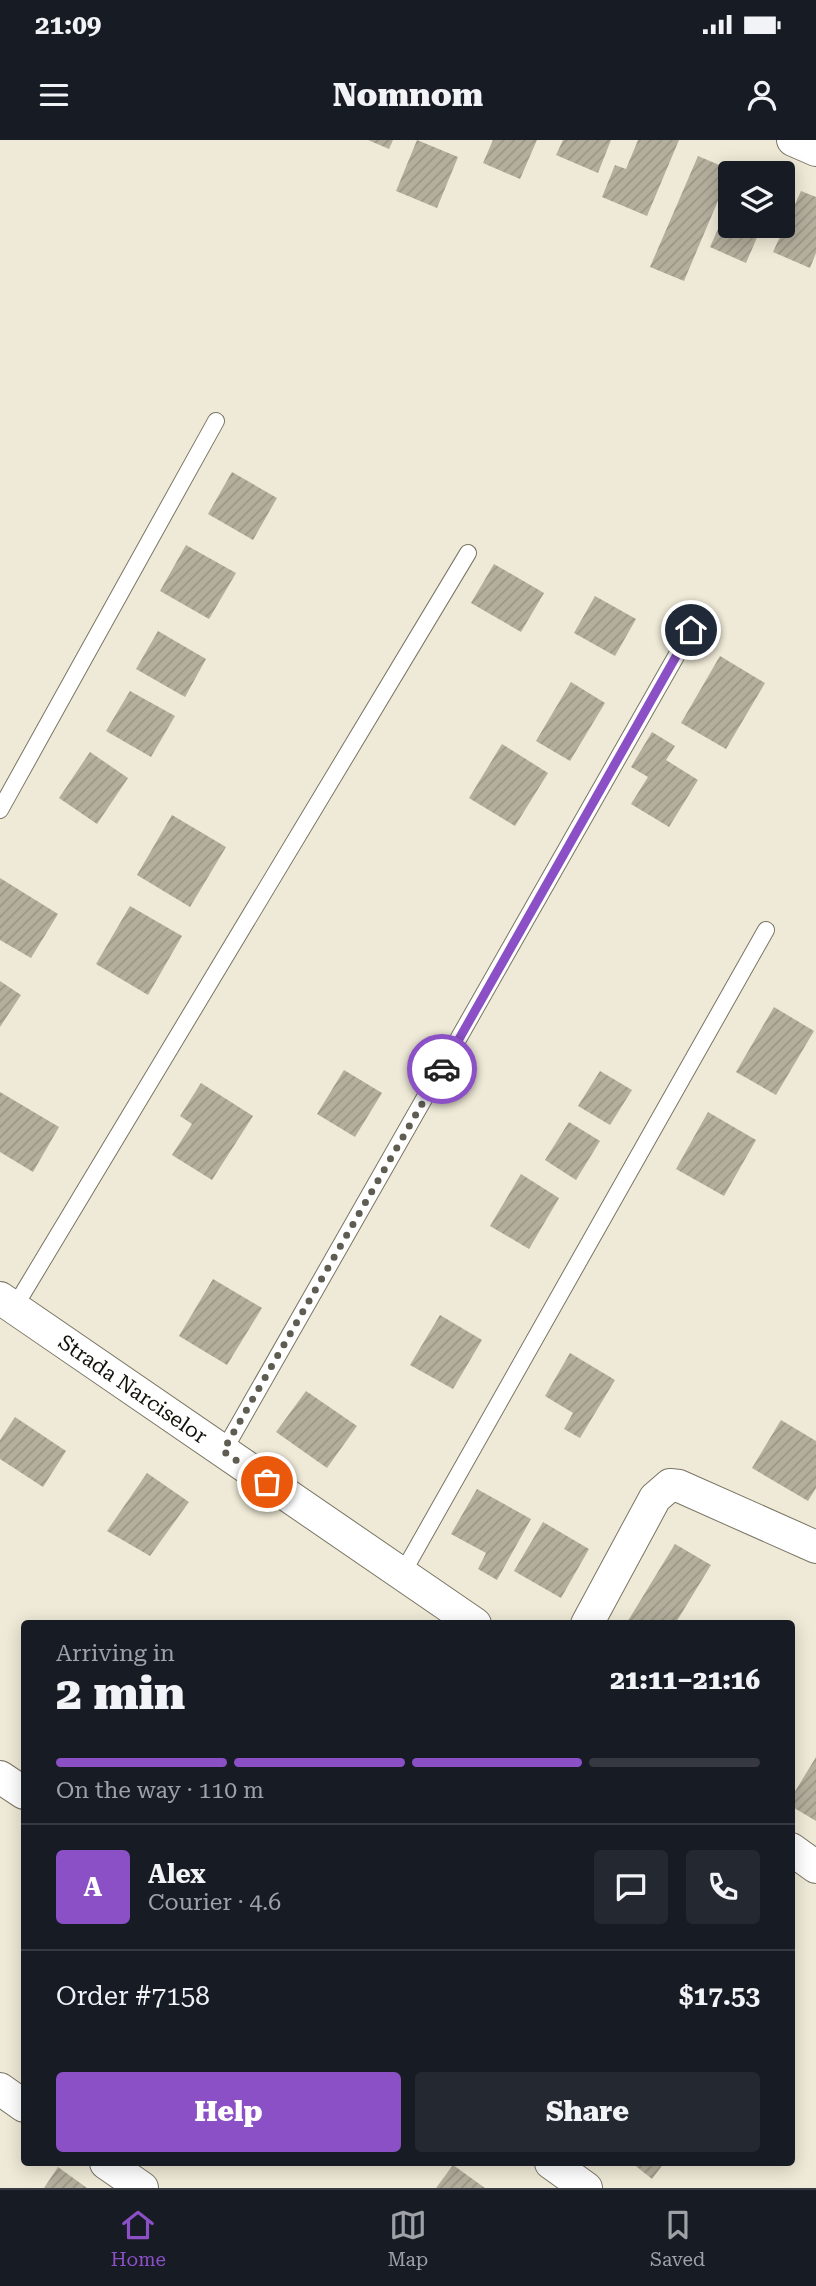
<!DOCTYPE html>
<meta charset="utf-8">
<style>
:root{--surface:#171b24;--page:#242831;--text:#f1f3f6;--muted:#9ea1a6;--line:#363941;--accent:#8b50c6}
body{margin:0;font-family:"Roboto Serif",serif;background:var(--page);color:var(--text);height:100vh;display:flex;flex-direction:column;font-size:26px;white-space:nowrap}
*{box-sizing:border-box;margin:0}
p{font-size:23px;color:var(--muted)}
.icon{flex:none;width:38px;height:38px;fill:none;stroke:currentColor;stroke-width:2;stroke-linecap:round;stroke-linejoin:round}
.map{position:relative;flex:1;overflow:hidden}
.sheet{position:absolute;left:21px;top:1480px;width:774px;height:546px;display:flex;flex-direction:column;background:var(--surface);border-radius:7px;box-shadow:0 4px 18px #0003}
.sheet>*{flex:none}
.controls{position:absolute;left:718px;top:21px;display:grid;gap:14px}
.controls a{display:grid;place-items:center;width:77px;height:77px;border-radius:7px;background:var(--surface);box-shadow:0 4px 18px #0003;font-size:35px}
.pin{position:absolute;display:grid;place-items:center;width:60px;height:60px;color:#fff;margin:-30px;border:4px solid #fff;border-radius:50%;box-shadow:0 2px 7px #0007}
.courier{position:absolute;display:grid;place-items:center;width:70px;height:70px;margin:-35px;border:5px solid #8b50c6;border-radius:50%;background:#fff;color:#222;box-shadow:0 2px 9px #0007}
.head em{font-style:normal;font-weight:800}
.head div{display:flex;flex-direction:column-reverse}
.head{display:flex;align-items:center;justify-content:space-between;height:119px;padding:0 35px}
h1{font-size:46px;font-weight:800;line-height:52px}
.bar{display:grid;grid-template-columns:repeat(4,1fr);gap:10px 7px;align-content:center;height:84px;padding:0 35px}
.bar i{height:9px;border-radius:5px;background:var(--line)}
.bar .active{background:var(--accent)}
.bar p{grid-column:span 4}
.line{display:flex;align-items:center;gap:18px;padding:0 35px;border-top:2px solid var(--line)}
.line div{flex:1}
.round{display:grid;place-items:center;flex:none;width:74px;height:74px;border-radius:7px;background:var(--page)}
.action{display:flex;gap:14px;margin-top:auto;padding:14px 35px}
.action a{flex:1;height:80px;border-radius:7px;background:var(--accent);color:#fff;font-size:28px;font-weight:800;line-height:80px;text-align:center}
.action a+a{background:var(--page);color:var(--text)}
.status{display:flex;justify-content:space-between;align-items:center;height:49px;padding:0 35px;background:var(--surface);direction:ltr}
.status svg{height:19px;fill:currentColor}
header{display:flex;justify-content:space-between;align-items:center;height:91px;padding:0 35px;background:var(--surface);font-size:32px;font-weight:800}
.menu{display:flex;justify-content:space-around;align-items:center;height:98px;border-top:2px solid var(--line);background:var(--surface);font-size:19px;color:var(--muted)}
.menu a{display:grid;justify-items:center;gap:4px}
.menu .active{color:var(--accent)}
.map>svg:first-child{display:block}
.building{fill:url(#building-hatch)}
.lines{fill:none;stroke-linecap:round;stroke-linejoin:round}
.lane-casing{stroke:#7a7564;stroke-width:18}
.street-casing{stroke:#7a7564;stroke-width:34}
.lane{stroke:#fff;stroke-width:16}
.street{stroke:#fff;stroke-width:32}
.done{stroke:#5f5d52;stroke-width:7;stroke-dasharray:0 12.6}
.route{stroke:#8b50c6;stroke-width:9}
.labels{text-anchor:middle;stroke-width:5;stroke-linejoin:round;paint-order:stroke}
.street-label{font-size:21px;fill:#12110a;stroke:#efead7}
</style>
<div class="status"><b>21:09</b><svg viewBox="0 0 49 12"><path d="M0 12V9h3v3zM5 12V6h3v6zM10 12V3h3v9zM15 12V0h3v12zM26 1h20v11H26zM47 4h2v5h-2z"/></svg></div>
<header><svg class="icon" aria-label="menu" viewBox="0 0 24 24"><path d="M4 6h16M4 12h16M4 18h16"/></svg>Nomnom<svg class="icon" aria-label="person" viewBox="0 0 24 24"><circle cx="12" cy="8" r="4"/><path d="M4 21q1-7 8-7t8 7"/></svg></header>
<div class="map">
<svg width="816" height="2048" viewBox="0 0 816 2048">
<defs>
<pattern id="building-hatch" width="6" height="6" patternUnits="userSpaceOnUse" patternTransform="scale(1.75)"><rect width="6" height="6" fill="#b4af9d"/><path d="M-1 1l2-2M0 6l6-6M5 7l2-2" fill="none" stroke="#9a9686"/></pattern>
</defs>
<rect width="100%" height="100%" fill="#efead7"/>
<!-- building -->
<g class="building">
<polygon points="368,0 393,0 389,9"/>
<polygon points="417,0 458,17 437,68 396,51"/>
<polygon points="493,0 537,0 520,39 483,23"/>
<polygon points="563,0 611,0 598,33 556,15"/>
<polygon points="638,0 679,0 647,76 602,57 615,25 626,29"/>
<polygon points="698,16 731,30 684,141 650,127"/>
<polygon points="801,51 816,57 816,113 810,128 773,112"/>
<polygon points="730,62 730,86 762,86 746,123 710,107"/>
<polygon points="232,332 277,358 253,400 208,374"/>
<polygon points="186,405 236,433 209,479 160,451"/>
<polygon points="494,424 544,453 521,492 471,463"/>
<polygon points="595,456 636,479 615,516 574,493"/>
<polygon points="158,491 206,519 185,557 136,529"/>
<polygon points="720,516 765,543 726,609 681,583"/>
<polygon points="571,542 605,563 570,621 536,601"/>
<polygon points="130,551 175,576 151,617 106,591"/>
<polygon points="652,592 675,606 666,620 698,640 669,687 631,664 648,637 631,627"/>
<polygon points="502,604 548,633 515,686 469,658"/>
<polygon points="90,612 128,638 97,684 59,658"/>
<polygon points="172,675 226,707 190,767 137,735"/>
<polygon points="0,738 58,774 31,818 0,800"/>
<polygon points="130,766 182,796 148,855 96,824"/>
<polygon points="0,841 21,855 0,887"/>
<polygon points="774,867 814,891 776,955 736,932"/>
<polygon points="344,930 382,953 355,997 317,974"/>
<polygon points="600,931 632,950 610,985 578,966"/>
<polygon points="201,943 253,976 212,1040 172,1015 192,984 180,976"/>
<polygon points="0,952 59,987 33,1032 0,1012"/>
<polygon points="708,972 756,1000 724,1056 676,1029"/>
<polygon points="569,982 600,1001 576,1040 545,1020"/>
<polygon points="521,1034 559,1058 529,1109 490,1086"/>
<polygon points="213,1139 262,1168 227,1225 179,1196"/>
<polygon points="440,1175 482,1200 453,1249 410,1225"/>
<polygon points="570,1213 615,1240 580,1298 564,1289 573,1273 545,1256"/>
<polygon points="306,1251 357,1286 327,1328 276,1292"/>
<polygon points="15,1277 66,1311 43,1347 0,1319 0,1300"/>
<polygon points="781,1280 816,1301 816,1348 808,1361 752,1328"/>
<polygon points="147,1333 189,1362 150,1416 107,1391"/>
<polygon points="477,1349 531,1379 497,1440 478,1429 486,1413 451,1394"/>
<polygon points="543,1382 589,1409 561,1458 514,1431"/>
<polygon points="675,1404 711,1425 675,1484 626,1484"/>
<polygon points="816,1617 816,1681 791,1666 791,1658"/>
<polygon points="632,2023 664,2023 652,2039"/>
<polygon points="453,2025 485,2048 436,2048"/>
<polygon points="58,2027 87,2048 44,2048"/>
</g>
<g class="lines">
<!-- lane casing -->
<g class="lane-casing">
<g id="lane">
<polyline points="0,670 216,281"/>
<polyline points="14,1168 468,413"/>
<polyline points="223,1312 691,490"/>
<polyline points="402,1434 766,790"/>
</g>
</g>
<!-- street casing -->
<g class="street-casing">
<g id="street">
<polyline points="793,0 816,10"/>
<path id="s1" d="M0 1158 475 1484"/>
<polyline points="587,1484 655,1358 670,1345 679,1346 816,1407"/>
<polyline points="0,1637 24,1653"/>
<polyline points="791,1709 816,1727"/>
<polyline points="0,1949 24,1966"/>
<polyline points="106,2023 142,2048"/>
<polyline points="551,2023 586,2048"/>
</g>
</g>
<!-- lane -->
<use href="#lane" class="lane"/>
<!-- street -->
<use href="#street" class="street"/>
</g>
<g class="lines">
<!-- done -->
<polyline class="done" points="267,1342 223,1311 442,929"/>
<!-- route -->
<polyline class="route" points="442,929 691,490"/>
</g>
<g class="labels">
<!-- street labels -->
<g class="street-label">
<text dy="7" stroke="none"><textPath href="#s1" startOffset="161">Strada Narciselor</textPath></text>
</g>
</g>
</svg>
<div class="controls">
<a><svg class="icon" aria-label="layers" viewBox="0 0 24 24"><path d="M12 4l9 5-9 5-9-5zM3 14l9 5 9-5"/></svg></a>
</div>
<div class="pin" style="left:267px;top:1342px;background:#ea580c"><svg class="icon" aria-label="bag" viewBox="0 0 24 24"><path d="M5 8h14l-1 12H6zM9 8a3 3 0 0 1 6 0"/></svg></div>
<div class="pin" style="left:691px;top:490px;background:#1f2937"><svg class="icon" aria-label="home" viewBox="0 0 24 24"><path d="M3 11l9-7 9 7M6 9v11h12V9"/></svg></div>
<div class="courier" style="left:442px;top:929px"><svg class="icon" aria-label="car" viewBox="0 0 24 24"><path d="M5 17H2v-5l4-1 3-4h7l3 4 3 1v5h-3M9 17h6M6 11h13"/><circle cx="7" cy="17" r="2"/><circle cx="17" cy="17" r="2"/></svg></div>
<section class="sheet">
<div class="head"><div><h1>2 min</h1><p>Arriving in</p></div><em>21:11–21:16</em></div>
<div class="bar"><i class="active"></i><i class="active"></i><i class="active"></i><i></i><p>On the way · 110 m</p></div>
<div class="line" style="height:126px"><b class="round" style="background:var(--accent);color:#fff">A</b><div><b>Alex</b><p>Courier · 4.6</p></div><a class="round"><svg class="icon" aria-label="chat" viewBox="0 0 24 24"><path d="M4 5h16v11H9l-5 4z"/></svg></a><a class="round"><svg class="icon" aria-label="phone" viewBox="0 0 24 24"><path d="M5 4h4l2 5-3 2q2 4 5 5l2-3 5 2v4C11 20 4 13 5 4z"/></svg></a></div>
<div class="line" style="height:91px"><div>Order #7158</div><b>$17.53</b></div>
<div class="action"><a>Help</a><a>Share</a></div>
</section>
</div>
<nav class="menu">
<a class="active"><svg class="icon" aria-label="home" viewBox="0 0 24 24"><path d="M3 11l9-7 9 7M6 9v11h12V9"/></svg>Home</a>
<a><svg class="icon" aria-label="map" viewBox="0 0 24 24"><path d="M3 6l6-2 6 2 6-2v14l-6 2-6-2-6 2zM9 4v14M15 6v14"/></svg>Map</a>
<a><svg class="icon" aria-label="saved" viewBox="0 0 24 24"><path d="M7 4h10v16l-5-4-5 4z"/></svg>Saved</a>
</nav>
